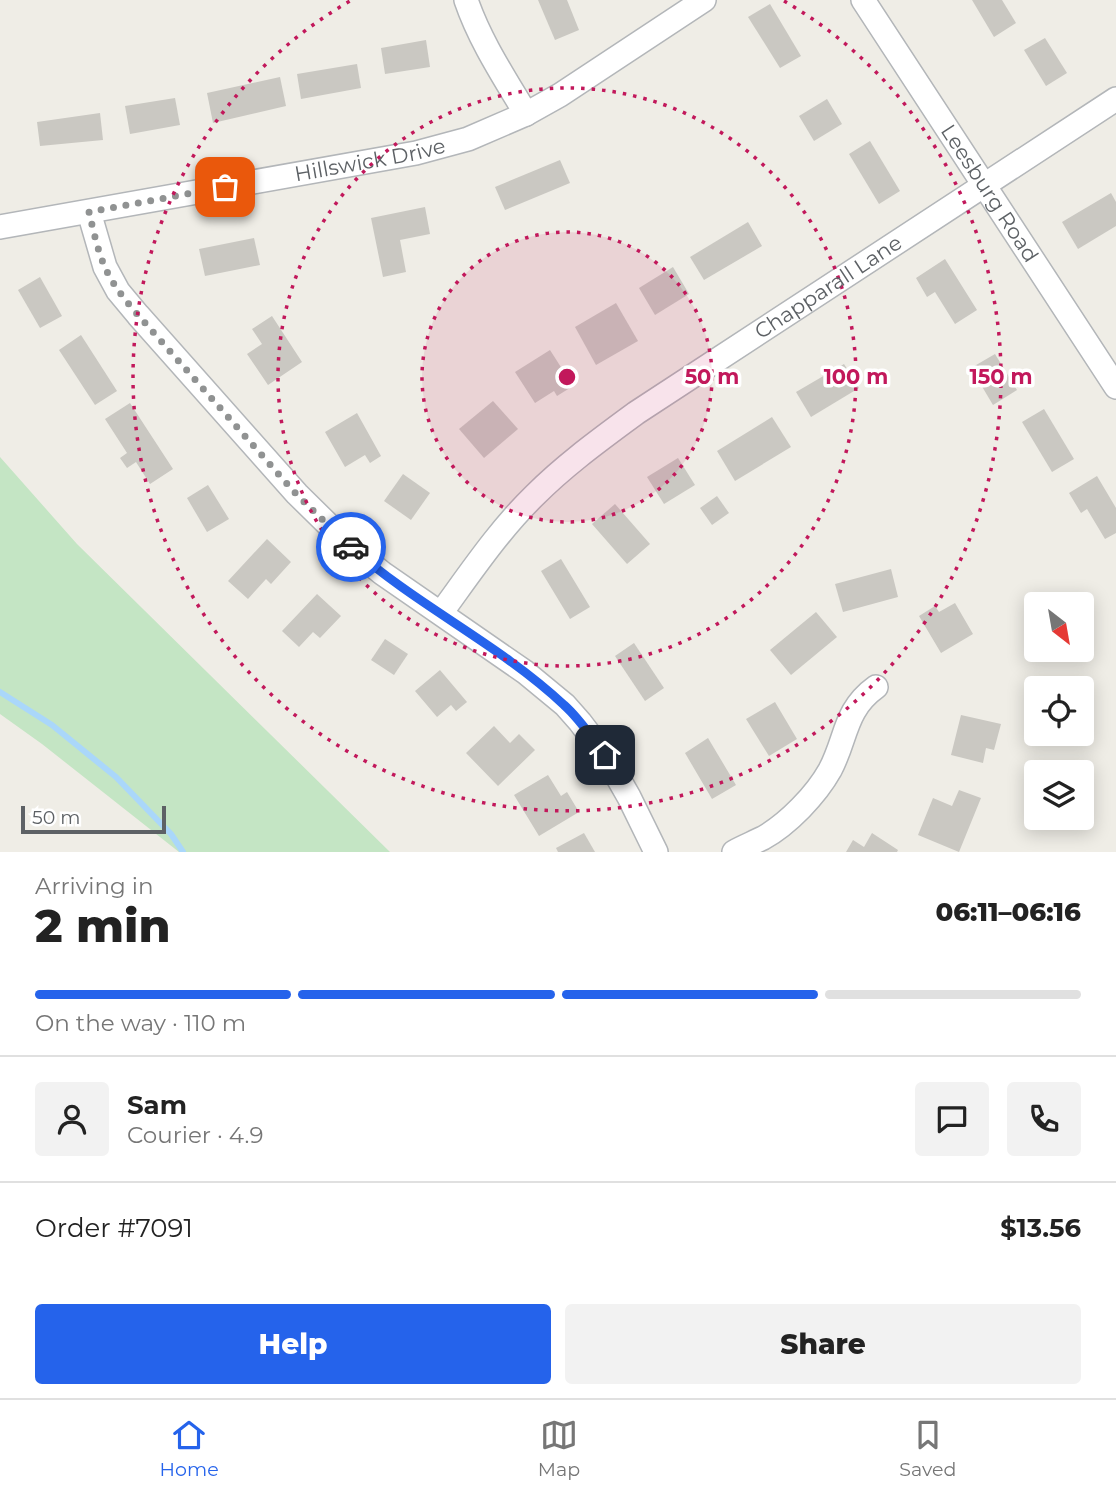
<!DOCTYPE html>
<meta charset="utf-8">
<style>
:root{--surface:#fff;--page:#f2f2f2;--text:#222;--muted:#767676;--line:#e0e0e0;--accent:#2563eb}
body{margin:0;font-family:Montserrat,sans-serif;background:var(--page);color:var(--text);height:100vh;display:flex;flex-direction:column;font-size:26px;white-space:nowrap}
*{box-sizing:border-box;margin:0}
p{font-size:23px;color:var(--muted)}
.icon{flex:none;width:38px;height:38px;fill:none;stroke:currentColor;stroke-width:2;stroke-linecap:round;stroke-linejoin:round}
.map{position:relative;height:852px;overflow:hidden}
.drawer{display:flex;flex-direction:column;background:var(--surface);flex:1}
.drawer>*{flex:none}
.needle{width:46px;rotate:149deg}
.controls{position:absolute;left:1024px;top:592px;display:grid;gap:14px}
.controls a{display:grid;place-items:center;width:70px;height:70px;border-radius:7px;background:var(--surface);box-shadow:0 4px 18px #0003;font-size:35px}
.scale{position:absolute;left:21px;bottom:18px;width:145px;box-sizing:border-box;padding-left:7px;border:4px solid #5d6165;border-top:0;font-size:19px;line-height:24px;white-space:nowrap;color:#5d6165;-webkit-text-stroke:5px #fff;paint-order:stroke}
.pin{position:absolute;display:grid;place-items:center;width:60px;height:60px;color:#fff;margin:-30px;border-radius:14px;box-shadow:0 4px 10px #0006}
.courier{position:absolute;display:grid;place-items:center;width:70px;height:70px;margin:-35px;border:5px solid #2563eb;border-radius:50%;background:#fff;color:#222;box-shadow:0 2px 9px #0007}
.head em{font-style:normal;font-weight:800}
.head div{display:flex;flex-direction:column-reverse}
.head{display:flex;align-items:center;justify-content:space-between;height:119px;padding:0 35px}
h1{font-size:46px;font-weight:800;line-height:52px}
.bar{display:grid;grid-template-columns:repeat(4,1fr);gap:10px 7px;align-content:center;height:84px;padding:0 35px}
.bar i{height:9px;border-radius:5px;background:var(--line)}
.bar .current{background:var(--accent)}
.bar p{grid-column:span 4}
.line{display:flex;align-items:center;gap:18px;padding:0 35px;border-top:2px solid var(--line)}
.line div{flex:1}
.round{display:grid;place-items:center;flex:none;width:74px;height:74px;border-radius:7px;background:var(--page)}
.button{display:flex;gap:14px;margin-top:auto;padding:14px 35px}
.button a{flex:1;height:80px;border-radius:7px;background:var(--accent);color:#fff;font-size:28px;font-weight:800;line-height:80px;text-align:center}
.button a+a{background:var(--page);color:var(--text)}
.dock{display:flex;justify-content:space-around;align-items:center;height:98px;border-top:2px solid var(--line);background:var(--surface);font-size:19px;color:var(--muted)}
.dock a{display:grid;justify-items:center;gap:4px}
.dock .current{color:var(--accent)}
.map>svg:first-child{display:block}
.green{fill:#c4e5c4}
.lines{fill:none;stroke-linecap:round;stroke-linejoin:round}
.stream{stroke:#aad7fa;stroke-width:6}
.building{fill:#cac8c2}
.minor-casing{stroke:#b3b6b9;stroke-width:26}
.minor{stroke:#fff;stroke-width:23}
.done{stroke:#909292;stroke-width:7;stroke-dasharray:0 12.6}
.route{stroke:#2563eb;stroke-width:9}
.ring{fill:none;stroke:#c2185b;stroke-width:3.5;stroke-dasharray:3.5 7}
.labels{text-anchor:middle;stroke-width:7;stroke-linejoin:round;paint-order:stroke}
.street-label{font-size:21px;fill:#5d6165;stroke:#fff}
.centre{fill:#c2185b;stroke:#fff;stroke-width:3.5}
.ring-label{font-size:21px;text-anchor:middle;font-weight:bold;fill:#c2185b;stroke:#fff;stroke-width:7;stroke-linejoin:round;paint-order:stroke}
</style>
<div class="map">
<svg width="1116" height="852" viewBox="0 0 1116 852">
<rect width="100%" height="100%" fill="#efede6"/>
<!-- green -->
<polygon class="green" points="0,457 77,544 390,852 179,852 42,744 0,714"/>
<g class="lines">
<!-- stream -->
<polyline class="stream" points="0,692 52,725 116,777 171,834 183,852"/>
</g>
<!-- building -->
<g class="building">
<polygon points="538,0 567,0 579,30 555,40"/>
<polygon points="972,0 1002,0 1016,23 994,37"/>
<polygon points="770,4 801,56 780,68 748,17"/>
<polygon points="1045,38 1067,73 1046,86 1024,50"/>
<polygon points="426,40 430,67 385,74 381,48"/>
<polygon points="357,64 361,88 301,99 297,74"/>
<polygon points="280,77 286,106 213,123 207,93"/>
<polygon points="175,98 180,125 130,134 125,106"/>
<polygon points="827,99 842,124 814,141 799,116"/>
<polygon points="100,113 103,140 40,146 37,122"/>
<polygon points="870,141 900,191 879,204 849,154"/>
<polygon points="560,160 570,183 505,210 495,187"/>
<polygon points="1111,193 1116,202 1116,226 1078,249 1062,222"/>
<polygon points="425,207 430,234 400,240 406,272 383,277 371,218"/>
<polygon points="748,222 762,246 704,280 690,257"/>
<polygon points="254,238 260,265 205,276 199,249"/>
<polygon points="945,259 977,310 955,324 935,292 927,297 916,278"/>
<polygon points="673,267 689,294 655,315 639,288"/>
<polygon points="40,277 62,316 40,328 18,290"/>
<polygon points="616,303 638,341 596,365 575,327"/>
<polygon points="272,316 302,362 268,385 247,354 262,344 252,329"/>
<polygon points="81,335 117,391 95,405 59,350"/>
<polygon points="550,350 573,386 557,396 554,391 535,403 515,372"/>
<polygon points="995,354 1017,390 993,405 971,368"/>
<polygon points="844,364 859,388 811,417 796,392"/>
<polygon points="493,401 518,429 484,458 459,429"/>
<polygon points="130,403 173,469 150,484 136,462 127,468 120,458 127,453 105,419"/>
<polygon points="1044,409 1074,459 1052,472 1022,422"/>
<polygon points="357,413 381,456 370,463 365,455 345,467 325,432"/>
<polygon points="772,417 791,447 735,481 717,451"/>
<polygon points="678,458 695,485 664,504 647,477"/>
<polygon points="403,474 430,493 411,520 384,501"/>
<polygon points="1097,476 1116,508 1116,533 1105,539 1087,509 1081,513 1069,493"/>
<polygon points="208,485 229,519 207,532 187,498"/>
<polygon points="717,496 729,513 712,525 700,508"/>
<polygon points="615,504 650,544 627,564 592,524"/>
<polygon points="267,539 291,562 271,584 266,579 248,599 228,581"/>
<polygon points="561,559 590,607 570,619 541,571"/>
<polygon points="891,569 898,597 843,612 835,584"/>
<polygon points="317,594 341,616 320,638 313,632 299,647 282,631"/>
<polygon points="955,603 973,634 941,653 919,616 935,606 939,612"/>
<polygon points="816,612 837,637 791,675 770,650"/>
<polygon points="385,639 408,654 394,675 371,660"/>
<polygon points="634,643 664,688 645,701 615,656"/>
<polygon points="440,670 467,702 456,711 451,705 437,717 415,691"/>
<polygon points="775,702 797,739 769,756 746,719"/>
<polygon points="961,715 1001,724 994,750 986,748 983,763 951,755"/>
<polygon points="494,726 510,743 519,734 535,750 498,786 466,753"/>
<polygon points="708,738 736,785 712,799 685,753"/>
<polygon points="548,775 561,796 567,792 579,812 539,836 514,795"/>
<polygon points="959,790 981,798 959,852 918,835 933,798 952,806"/>
<polygon points="584,833 595,852 558,852 556,848"/>
<polygon points="872,833 898,850 897,852 846,852 853,840 864,847"/>
</g>
<g class="lines">
<!-- minor casing -->
<g class="minor-casing">
<g id="minor">
<path d="M466 0C480 41 504 77 526 114"/>
<path id="s1" d="M863 0 1116 387"/>
<polyline points="89,212 105,267 118,291 138,315 297,494 354,550 382,573 525,672 565,705 580,722 605,755 629,797 656,852"/>
<path id="s2" d="M0 227 416 153 468 139 526 114 560 95 704 0"/>
<path id="s3" d="M441 613C471 572 499 530 535 495 566 464 601 439 636 413L1116 99"/>
<path d="M734 852C743 847 753 843 763 838 788 824 816 795 830 770 847 738 844 710 876 687"/>
</g>
</g>
<!-- minor -->
<use href="#minor" class="minor"/>
</g>
<g class="lines">
<!-- done -->
<path class="done" d="M225 187 89 212C93 229 97 248 104 265 112 284 125 300 138 315L297 495 351 547"/>
<!-- route -->
<path class="route" d="M351 547C417 606 499 644 564 705 580 719 592 738 605 755"/>
</g>
<!-- distance rings -->
<circle cx="567" cy="377" r="145" fill="#c2185b" fill-opacity=".12"/>
<g class="ring">
<circle cx="567" cy="377" r="145"/>
<circle cx="567" cy="377" r="289"/>
<path d="M784 1A434 434 0 1 1 350 1"/>
</g>
<g class="labels">
<!-- street labels -->
<g class="street-label">
<text dy="7" stroke="none"><textPath href="#s2" startOffset="376">Hillswick Drive</textPath></text>
<text dy="7" stroke="none"><textPath href="#s1" startOffset="231">Leesburg Road</textPath></text>
<text dy="7" stroke="none"><textPath href="#s3" startOffset="511">Chapparall Lane</textPath></text>
</g>
</g>
<circle cx="567" cy="377" r="10" class="centre"/>
<g class="ring-label">
<text x="712" y="384">50 m</text>
<text x="856" y="384">100 m</text>
<text x="1001" y="384">150 m</text>
</g>
</svg>
<div class="controls">
<a><svg class="needle" viewBox="-14 -14 28 28"><path d="M0-13l5 13h-10z" fill="#e53935"/><path d="M0 13l5-13h-10z" fill="#767676"/></svg></a>
<a><svg class="icon" aria-label="locate" viewBox="0 0 24 24"><circle cx="12" cy="12" r="6"/><path d="M12 2v4M12 18v4M2 12h4M18 12h4"/></svg></a>
<a><svg class="icon" aria-label="layers" viewBox="0 0 24 24"><path d="M12 4l9 5-9 5-9-5zM3 14l9 5 9-5"/></svg></a>
</div>
<div class="scale">50 m</div>
<div class="pin" style="left:225px;top:187px;background:#ea580c"><svg class="icon" aria-label="bag" viewBox="0 0 24 24"><path d="M5 8h14l-1 12H6zM9 8a3 3 0 0 1 6 0"/></svg></div>
<div class="pin" style="left:605px;top:755px;background:#1f2937"><svg class="icon" aria-label="home" viewBox="0 0 24 24"><path d="M3 11l9-7 9 7M6 9v11h12V9"/></svg></div>
<div class="courier" style="left:351px;top:547px"><svg class="icon" aria-label="car" viewBox="0 0 24 24"><path d="M5 17H2v-5l4-1 3-4h7l3 4 3 1v5h-3M9 17h6M6 11h13"/><circle cx="7" cy="17" r="2"/><circle cx="17" cy="17" r="2"/></svg></div>
</div>
<section class="drawer">
<div class="head"><div><h1>2 min</h1><p>Arriving in</p></div><em>06:11–06:16</em></div>
<div class="bar"><i class="current"></i><i class="current"></i><i class="current"></i><i></i><p>On the way · 110 m</p></div>
<div class="line" style="height:126px"><a class="round"><svg class="icon" aria-label="person" viewBox="0 0 24 24"><circle cx="12" cy="8" r="4"/><path d="M4 21q1-7 8-7t8 7"/></svg></a><div><b>Sam</b><p>Courier · 4.9</p></div><a class="round"><svg class="icon" aria-label="chat" viewBox="0 0 24 24"><path d="M4 5h16v11H9l-5 4z"/></svg></a><a class="round"><svg class="icon" aria-label="phone" viewBox="0 0 24 24"><path d="M5 4h4l2 5-3 2q2 4 5 5l2-3 5 2v4C11 20 4 13 5 4z"/></svg></a></div>
<div class="line" style="height:91px"><div>Order #7091</div><b>$13.56</b></div>
<div class="button"><a>Help</a><a>Share</a></div>
</section>
<nav class="dock">
<a class="current"><svg class="icon" aria-label="home" viewBox="0 0 24 24"><path d="M3 11l9-7 9 7M6 9v11h12V9"/></svg>Home</a>
<a><svg class="icon" aria-label="map" viewBox="0 0 24 24"><path d="M3 6l6-2 6 2 6-2v14l-6 2-6-2-6 2zM9 4v14M15 6v14"/></svg>Map</a>
<a><svg class="icon" aria-label="saved" viewBox="0 0 24 24"><path d="M7 4h10v16l-5-4-5 4z"/></svg>Saved</a>
</nav>
